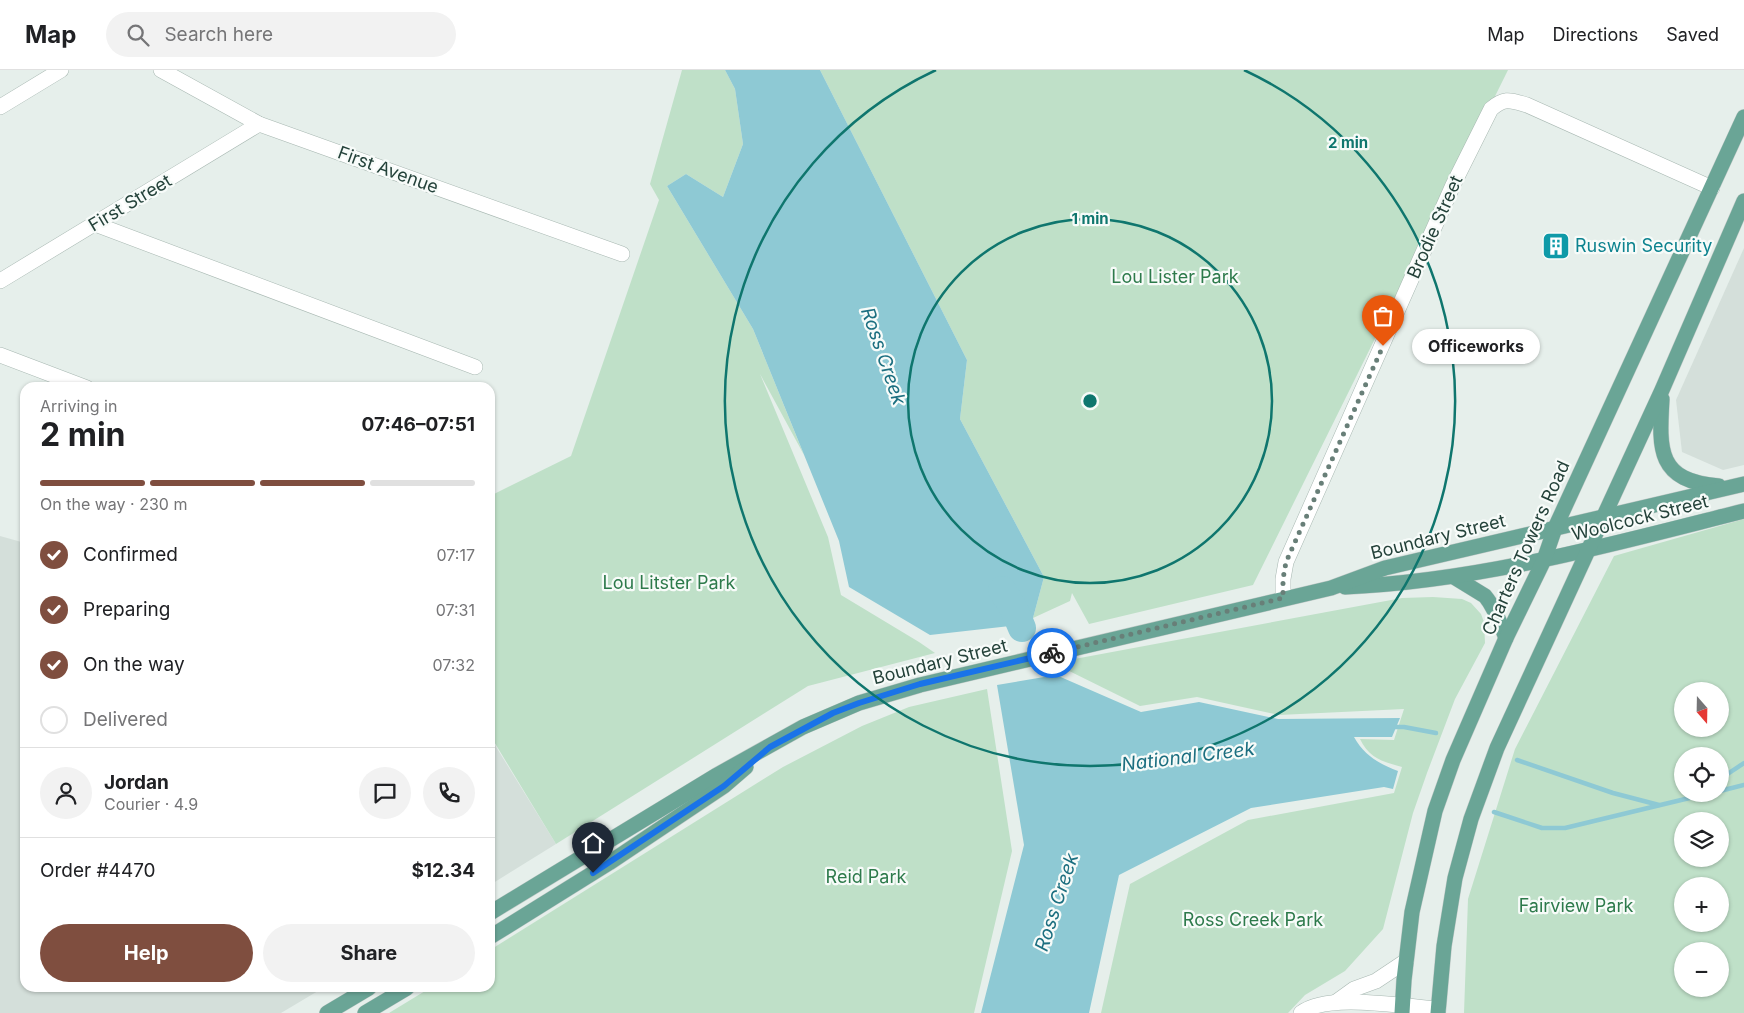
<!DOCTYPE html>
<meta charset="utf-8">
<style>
:root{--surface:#fff;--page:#f2f2f2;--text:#202124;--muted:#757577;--line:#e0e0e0;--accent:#7f4e3f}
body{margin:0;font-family:Inter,sans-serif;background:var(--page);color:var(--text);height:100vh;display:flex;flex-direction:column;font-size:19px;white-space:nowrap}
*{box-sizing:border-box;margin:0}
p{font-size:16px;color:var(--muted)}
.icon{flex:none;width:28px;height:28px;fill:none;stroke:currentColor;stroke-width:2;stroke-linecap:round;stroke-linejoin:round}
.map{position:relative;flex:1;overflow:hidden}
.drawer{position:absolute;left:20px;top:312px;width:475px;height:610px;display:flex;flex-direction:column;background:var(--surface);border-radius:15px;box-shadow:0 1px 4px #0004}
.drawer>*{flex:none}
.needle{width:32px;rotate:160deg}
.fabs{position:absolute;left:1674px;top:612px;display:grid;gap:10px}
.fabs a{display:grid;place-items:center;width:55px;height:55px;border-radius:50%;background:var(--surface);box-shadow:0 1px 4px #0004;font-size:25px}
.pin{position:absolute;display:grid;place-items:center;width:42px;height:42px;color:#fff;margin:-51px -21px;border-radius:50% 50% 50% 0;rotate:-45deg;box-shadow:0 0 5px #0007}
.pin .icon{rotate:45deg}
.courier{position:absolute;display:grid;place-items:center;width:50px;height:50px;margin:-25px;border:4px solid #1a73e8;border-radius:50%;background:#fff;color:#222;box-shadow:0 1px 6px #0007}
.bubble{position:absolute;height:35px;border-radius:18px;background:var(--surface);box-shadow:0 1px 4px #0004;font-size:16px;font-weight:700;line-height:35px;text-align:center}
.head em{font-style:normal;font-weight:700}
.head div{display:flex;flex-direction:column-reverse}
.head{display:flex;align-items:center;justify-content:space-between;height:85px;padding:0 20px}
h1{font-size:32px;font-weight:700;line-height:38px}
.bar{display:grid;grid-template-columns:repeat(4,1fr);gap:8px 5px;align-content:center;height:60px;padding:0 20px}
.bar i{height:6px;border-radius:4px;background:var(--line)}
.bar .current{background:var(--accent)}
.bar p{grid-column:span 4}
.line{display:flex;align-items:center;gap:12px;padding:0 20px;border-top:1px solid var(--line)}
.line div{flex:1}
.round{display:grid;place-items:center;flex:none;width:52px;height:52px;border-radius:26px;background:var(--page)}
ol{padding:0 20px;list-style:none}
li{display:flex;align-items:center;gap:15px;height:55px}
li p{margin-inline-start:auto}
li .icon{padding:5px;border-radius:50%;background:var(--accent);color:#fff;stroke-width:4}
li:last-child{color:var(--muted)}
li i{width:28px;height:28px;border:2px solid var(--line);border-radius:50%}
.cta{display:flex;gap:10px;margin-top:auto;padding:10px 20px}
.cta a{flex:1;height:58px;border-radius:30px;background:var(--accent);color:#fff;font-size:20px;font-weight:700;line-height:58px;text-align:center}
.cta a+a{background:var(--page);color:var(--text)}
header{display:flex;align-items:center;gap:30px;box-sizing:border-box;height:70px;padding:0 25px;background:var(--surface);border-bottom:1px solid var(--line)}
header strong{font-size:24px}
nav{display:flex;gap:28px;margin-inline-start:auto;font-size:18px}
.search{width:350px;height:45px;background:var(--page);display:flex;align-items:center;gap:12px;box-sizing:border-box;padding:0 18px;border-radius:28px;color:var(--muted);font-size:19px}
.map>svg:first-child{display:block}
.built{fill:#d4dfda}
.green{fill:#bfe0c8;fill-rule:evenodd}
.water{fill:#8ec9d4}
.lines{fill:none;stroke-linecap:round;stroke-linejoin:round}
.stream{stroke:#8ec9d4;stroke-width:4.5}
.river{stroke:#8ec9d4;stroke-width:28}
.minor-casing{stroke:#a8b8b2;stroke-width:16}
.major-casing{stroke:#c2cac8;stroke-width:16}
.minor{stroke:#fff;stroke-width:15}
.major{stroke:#6aa596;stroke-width:15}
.done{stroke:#687f78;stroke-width:5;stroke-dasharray:0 9}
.route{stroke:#1a73e8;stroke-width:6}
.ring{fill:none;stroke:#0f766e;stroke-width:2.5}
.labels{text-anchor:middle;stroke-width:4.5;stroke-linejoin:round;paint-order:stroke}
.street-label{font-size:18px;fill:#24423a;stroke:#f7fbf9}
.culture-label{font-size:18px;fill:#0d838f;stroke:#f7fbf9;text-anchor:start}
.park-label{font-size:18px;fill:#2d7a4b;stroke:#f7fbf9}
.water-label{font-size:19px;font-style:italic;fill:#1c6f80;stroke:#f7fbf9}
.centre{fill:#0f766e;stroke:#f7fbf9;stroke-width:2.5}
.ring-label{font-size:15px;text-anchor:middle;font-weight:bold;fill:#0f766e;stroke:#f7fbf9;stroke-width:4.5;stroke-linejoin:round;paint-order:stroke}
</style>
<header>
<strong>Map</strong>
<div class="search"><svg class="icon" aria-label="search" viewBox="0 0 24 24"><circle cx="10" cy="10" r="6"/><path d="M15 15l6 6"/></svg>Search here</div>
<nav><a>Map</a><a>Directions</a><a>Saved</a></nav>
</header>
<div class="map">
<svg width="1744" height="943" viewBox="0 0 1744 943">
<rect width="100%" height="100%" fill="#e6efeb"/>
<!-- built -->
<g class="built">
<polygon points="1744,178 1744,395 1723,400 1682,382 1676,330"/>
<polygon points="0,466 25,473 25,918 323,918 281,943 0,943"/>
<polygon points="490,667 556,774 490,815"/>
</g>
<!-- green -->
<g class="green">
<polygon points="682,0 725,0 735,19 743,74 723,127 686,104 667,116 753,259 804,385 760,304 828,467 841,525 919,572 935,583 808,616 556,774 490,665 490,426 571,386 659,130 650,114"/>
<polygon points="820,0 1508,0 1253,515 1089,554 1072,523 1070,531 1033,548 1044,507 960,349 967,290"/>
<path d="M1744 449V943H1464L1468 829 1515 679 1614 486ZM1720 621V659H1682V621ZM1720 686V724H1682V686ZM1720 751V789H1682V751ZM1720 816V854H1682V816ZM1720 881V919H1682V881Z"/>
<path d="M1433 527 1462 529 1471 533 1481 544 1484 552 1485 573 1455 629 1427 703 1413 743 1383 859 1345 901 1305 925 1288 943H1101L1130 814 1248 750 1394 723 1402 697C1383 692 1369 688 1360 669L1394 670 1404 639 1279 645 1197 627 1140 636 1053 593 1402 528Z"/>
<polygon points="987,619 1012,781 974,943 389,943 430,918 490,918 490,880 783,697 862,656 909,637"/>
</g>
<!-- water -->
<g class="water">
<polygon points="725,0 820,0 967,290 960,349 1044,507 1033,548 1010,556 930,565 849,517 839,471 753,259 667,116 686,104 723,127 743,74 735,19"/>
<path d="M1056 605 1141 642 1199 632 1278 649 1400 648 1392 667H1354C1364 685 1379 694 1398 701L1393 719 1384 717 1251 738 1119 805 1089 943H981L1024 775 997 615Z"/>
</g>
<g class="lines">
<!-- stream -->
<g class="stream">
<polyline points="1391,657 1404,657 1436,663"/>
<polyline points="1517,690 1613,723 1659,735"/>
<polyline points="1720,709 1744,693"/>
<polyline points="1720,721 1744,715"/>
<polyline points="1494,742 1542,758 1565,758 1706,724"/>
</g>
<!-- river -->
<polyline class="river" points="1002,520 1014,539 1022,558"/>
<!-- minor casing -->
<g class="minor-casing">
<g id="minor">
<polyline points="161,0 259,54 622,184"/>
<polyline points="0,37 61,0"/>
<polyline points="95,154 475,297"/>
<polyline points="0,211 259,54"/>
<polyline points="0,285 87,318"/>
<path d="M1283 528V509L1286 492 1453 115 1491 39C1505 27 1510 30 1527 35L1712 118"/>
<polyline points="1336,932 1354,919 1376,911 1406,891"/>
<path d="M1301 943C1328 922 1405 937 1438 939"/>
</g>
</g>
<!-- major casing -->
<g class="major-casing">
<g id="major">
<path d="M1662 329C1659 380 1657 411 1719 416"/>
<path d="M1454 507 1485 526C1495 538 1500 553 1506 568"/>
<path d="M1345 517C1481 511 1612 474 1744 441"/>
<polyline points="490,843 717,705 803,657 859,633 920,615 1331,518 1385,498 1744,414"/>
<polyline points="490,867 609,793 724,716 746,697"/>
<polyline points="327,943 369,918"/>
<polyline points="365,943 407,918"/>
<polyline points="1402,943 1404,910 1412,842 1435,741 1453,690 1506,568 1544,490 1555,458 1744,47"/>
<polyline points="1438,943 1444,876 1455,808 1471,749 1497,678 1662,320 1744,131"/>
</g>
</g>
<!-- minor -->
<use href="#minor" class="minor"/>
<!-- major -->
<use href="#major" class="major"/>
</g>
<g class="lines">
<!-- done -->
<polyline class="done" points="1052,583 1283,528 1283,509 1286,492 1383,276"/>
<!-- route -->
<polyline class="route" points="593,803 724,716 770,677 833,643 859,633 920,614 1052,583"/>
</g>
<!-- distance rings -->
<g class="ring">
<circle cx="1090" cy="331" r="182"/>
<path d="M1244 0A365 365 0 1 1 936 0"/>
</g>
<!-- icons -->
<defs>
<g id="building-square" transform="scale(1.4375)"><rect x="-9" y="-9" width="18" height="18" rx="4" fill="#0f9aa8" stroke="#f7fbf9"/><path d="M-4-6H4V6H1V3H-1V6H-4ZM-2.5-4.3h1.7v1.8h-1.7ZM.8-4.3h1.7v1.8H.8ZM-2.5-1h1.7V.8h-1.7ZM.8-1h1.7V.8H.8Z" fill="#fff"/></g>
</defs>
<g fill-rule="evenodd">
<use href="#building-square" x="1556" y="176"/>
</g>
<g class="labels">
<!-- street labels -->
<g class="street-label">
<text transform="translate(388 100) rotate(20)" y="6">First Avenue</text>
<text transform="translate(130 133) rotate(-31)" y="6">First Street</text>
<text transform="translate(1435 157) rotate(-66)" y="6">Brodie Street</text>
<text transform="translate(1640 448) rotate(-14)" y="6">Woolcock Street</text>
<text transform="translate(1438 467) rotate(-14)" y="6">Boundary Street</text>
<text transform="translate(1526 478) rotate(-66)" y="6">Charters Towers Road</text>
<text transform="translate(940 592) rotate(-14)" y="6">Boundary Street</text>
</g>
<!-- culture labels -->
<g class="culture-label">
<text x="1575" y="182">Ruswin Security</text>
</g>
<!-- park labels -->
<g class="park-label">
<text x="1175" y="213">Lou Lister Park</text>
<text x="669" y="519">Lou Litster Park</text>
<text x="866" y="813">Reid Park</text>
<text x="1576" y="842">Fairview Park</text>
<text x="1253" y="856">Ross Creek Park</text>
</g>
<!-- water labels -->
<g class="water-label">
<text transform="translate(884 286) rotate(71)" y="7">Ross Creek</text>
<text transform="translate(1188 686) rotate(-7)" y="7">National Creek</text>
<text transform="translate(1056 832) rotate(-72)" y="7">Ross Creek</text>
</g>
</g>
<circle cx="1090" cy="331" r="8" class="centre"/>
<g class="ring-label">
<text x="1348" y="78">2 min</text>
<text x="1090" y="154">1 min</text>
</g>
</svg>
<div class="fabs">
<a><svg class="needle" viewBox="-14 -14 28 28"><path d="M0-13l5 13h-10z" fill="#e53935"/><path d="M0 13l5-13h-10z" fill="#757577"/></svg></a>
<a><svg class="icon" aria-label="locate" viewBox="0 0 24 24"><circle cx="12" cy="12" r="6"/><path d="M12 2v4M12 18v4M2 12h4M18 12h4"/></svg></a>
<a><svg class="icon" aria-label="layers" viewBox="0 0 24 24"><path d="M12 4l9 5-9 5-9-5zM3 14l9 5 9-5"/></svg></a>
<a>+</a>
<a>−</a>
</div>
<div class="pin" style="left:1383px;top:276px;background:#ea580c"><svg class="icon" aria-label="bag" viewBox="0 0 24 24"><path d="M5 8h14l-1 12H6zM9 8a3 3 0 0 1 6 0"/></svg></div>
<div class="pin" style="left:593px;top:803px;background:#1f2937"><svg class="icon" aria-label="home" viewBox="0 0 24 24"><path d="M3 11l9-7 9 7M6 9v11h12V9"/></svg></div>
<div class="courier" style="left:1052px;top:583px"><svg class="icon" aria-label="bike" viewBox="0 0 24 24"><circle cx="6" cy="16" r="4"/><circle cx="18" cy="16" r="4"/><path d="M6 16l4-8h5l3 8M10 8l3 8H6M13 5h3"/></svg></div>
<div class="bubble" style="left:1412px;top:259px;width:128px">Officeworks</div>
<section class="drawer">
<div class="head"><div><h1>2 min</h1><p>Arriving in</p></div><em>07:46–07:51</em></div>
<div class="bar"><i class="current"></i><i class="current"></i><i class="current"></i><i></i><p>On the way · 230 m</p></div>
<ol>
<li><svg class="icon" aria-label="check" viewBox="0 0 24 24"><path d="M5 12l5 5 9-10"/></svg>Confirmed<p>07:17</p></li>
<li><svg class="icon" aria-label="check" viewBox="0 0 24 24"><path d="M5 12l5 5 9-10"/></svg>Preparing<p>07:31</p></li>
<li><svg class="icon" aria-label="check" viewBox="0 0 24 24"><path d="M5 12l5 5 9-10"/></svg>On the way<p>07:32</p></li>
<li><i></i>Delivered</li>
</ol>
<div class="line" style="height:90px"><a class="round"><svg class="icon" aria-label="person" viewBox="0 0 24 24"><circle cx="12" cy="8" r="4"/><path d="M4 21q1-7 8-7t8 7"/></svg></a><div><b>Jordan</b><p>Courier · 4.9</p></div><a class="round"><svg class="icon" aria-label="chat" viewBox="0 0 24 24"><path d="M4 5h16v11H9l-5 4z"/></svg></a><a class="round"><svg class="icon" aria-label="phone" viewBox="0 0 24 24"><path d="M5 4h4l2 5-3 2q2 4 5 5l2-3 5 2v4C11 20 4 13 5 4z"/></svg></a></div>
<div class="line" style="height:65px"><div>Order #4470</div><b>$12.34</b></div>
<div class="cta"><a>Help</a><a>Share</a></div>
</section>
</div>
